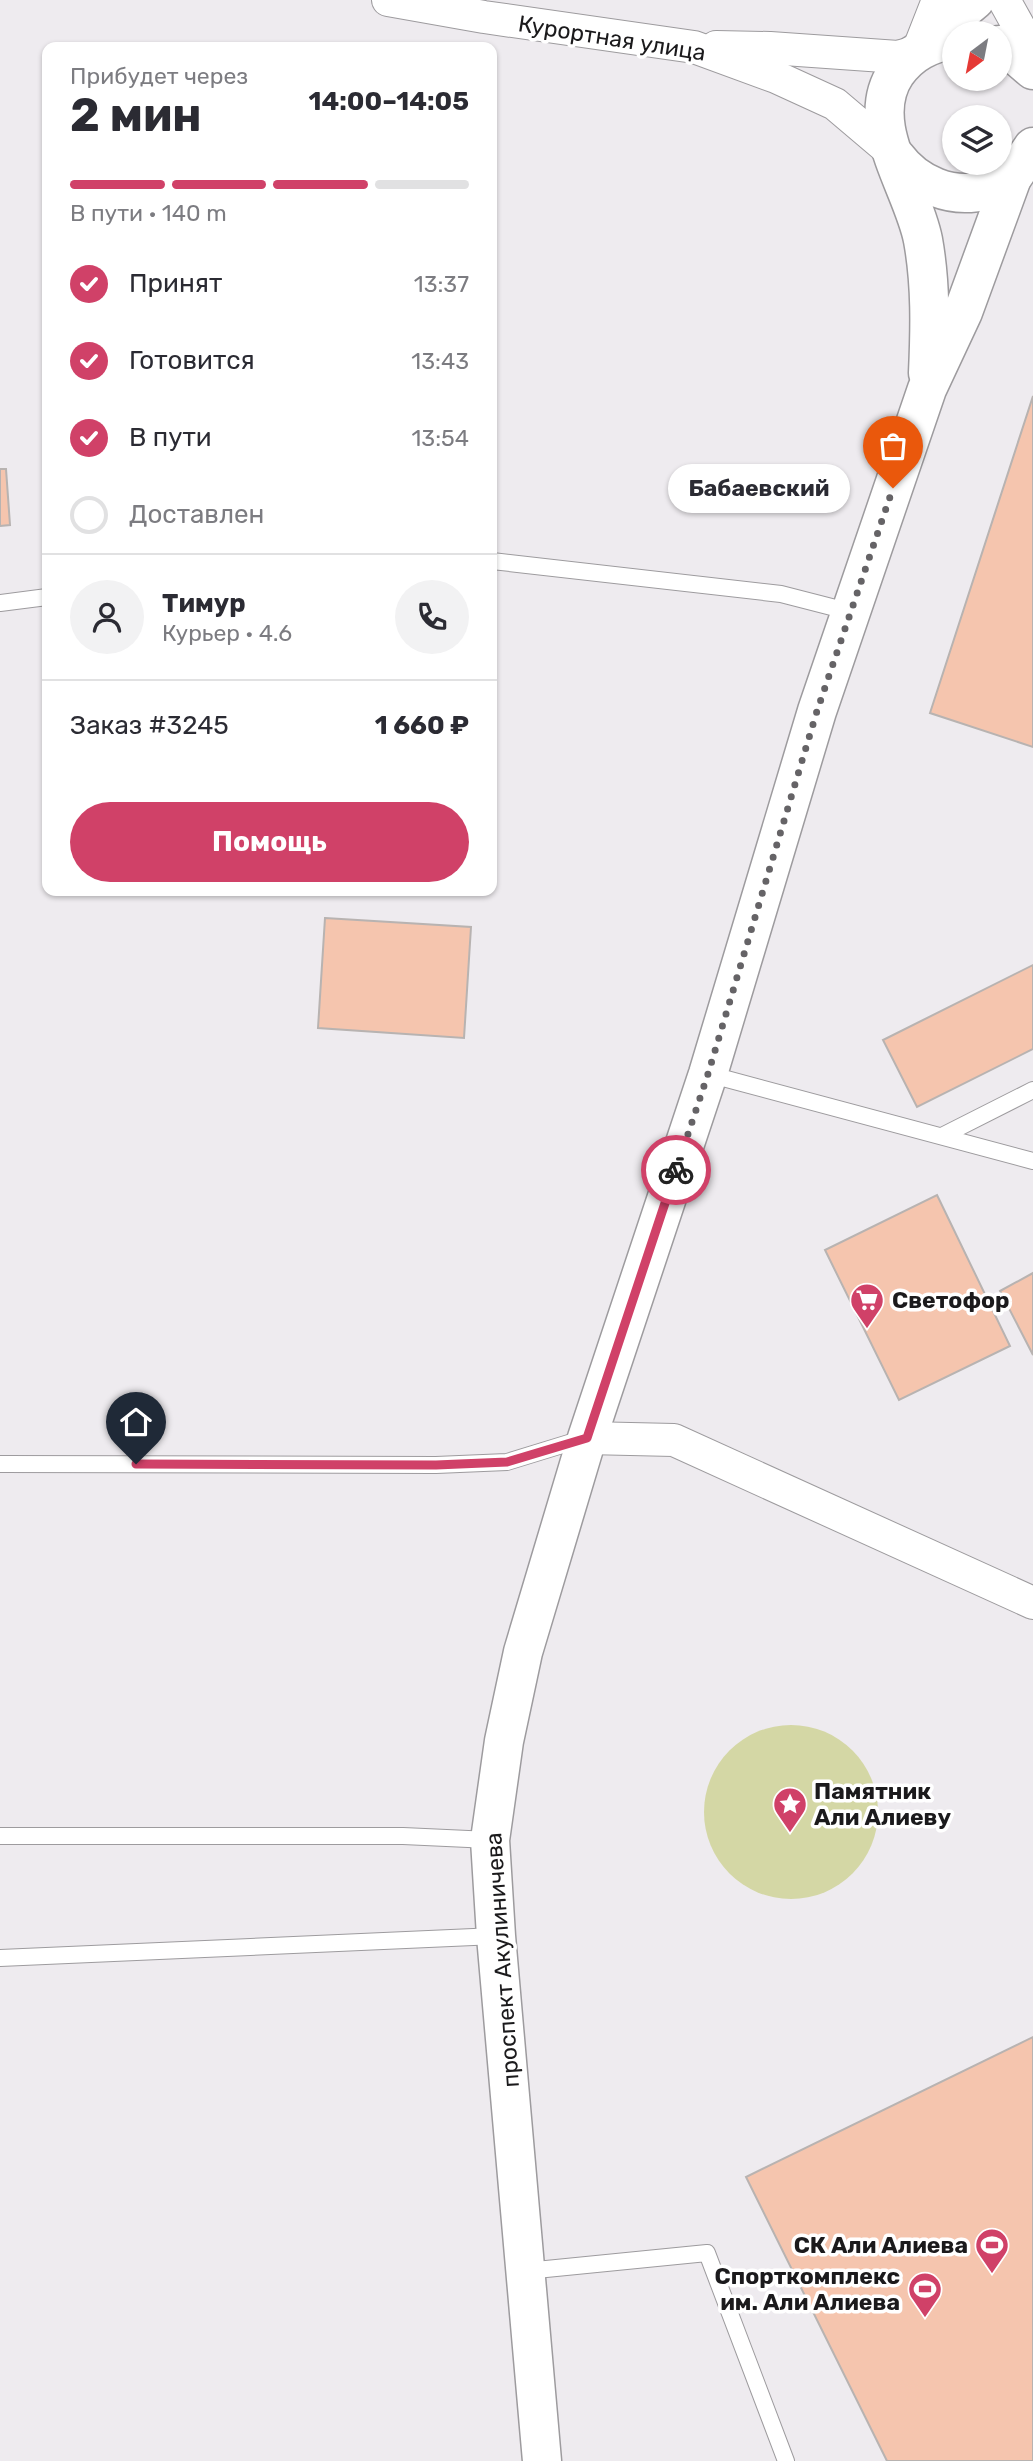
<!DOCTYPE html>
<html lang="ru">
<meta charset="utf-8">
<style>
:root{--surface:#fff;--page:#f2f2f3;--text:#2b2b33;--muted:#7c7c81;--line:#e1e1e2;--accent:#d04168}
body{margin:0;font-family:Rubik,sans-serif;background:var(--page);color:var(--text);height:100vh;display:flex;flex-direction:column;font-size:26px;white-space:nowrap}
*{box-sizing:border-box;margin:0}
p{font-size:23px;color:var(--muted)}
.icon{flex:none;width:38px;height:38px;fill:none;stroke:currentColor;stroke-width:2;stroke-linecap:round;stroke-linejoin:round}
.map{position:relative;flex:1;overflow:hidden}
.details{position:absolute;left:42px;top:42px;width:455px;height:854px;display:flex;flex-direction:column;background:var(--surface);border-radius:14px;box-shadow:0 2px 5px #0004}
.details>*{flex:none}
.needle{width:46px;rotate:212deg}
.fabs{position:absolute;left:942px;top:21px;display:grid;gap:14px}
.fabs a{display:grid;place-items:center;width:70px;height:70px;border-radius:50%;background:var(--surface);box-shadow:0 2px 5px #0004;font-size:35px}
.pin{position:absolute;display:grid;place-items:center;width:60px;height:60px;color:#fff;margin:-72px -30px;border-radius:50% 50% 50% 0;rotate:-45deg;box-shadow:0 0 7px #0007}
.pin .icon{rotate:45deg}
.courier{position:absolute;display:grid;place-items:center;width:70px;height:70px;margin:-35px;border:5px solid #d04168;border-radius:50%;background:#fff;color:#222;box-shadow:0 2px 9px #0007}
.bubble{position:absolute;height:49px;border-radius:24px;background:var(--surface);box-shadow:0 2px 5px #0004;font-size:23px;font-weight:700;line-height:49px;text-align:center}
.summary em{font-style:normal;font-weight:700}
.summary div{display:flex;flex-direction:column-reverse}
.summary{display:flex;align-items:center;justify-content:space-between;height:119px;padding:0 28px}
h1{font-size:46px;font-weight:700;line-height:52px}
.bar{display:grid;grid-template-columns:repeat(4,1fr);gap:10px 7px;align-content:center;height:84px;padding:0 28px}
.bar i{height:9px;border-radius:5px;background:var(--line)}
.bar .selected{background:var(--accent)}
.bar p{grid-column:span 4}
.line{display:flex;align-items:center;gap:18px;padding:0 28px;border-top:2px solid var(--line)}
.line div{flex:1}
.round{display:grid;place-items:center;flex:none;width:74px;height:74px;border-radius:37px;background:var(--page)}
ol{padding:0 28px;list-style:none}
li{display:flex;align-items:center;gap:21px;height:77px}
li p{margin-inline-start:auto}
li .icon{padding:7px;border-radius:50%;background:var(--accent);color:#fff;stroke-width:4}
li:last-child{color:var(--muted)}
li i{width:38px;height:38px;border:4px solid var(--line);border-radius:50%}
.primary-button{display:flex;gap:14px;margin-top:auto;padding:14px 28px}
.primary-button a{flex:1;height:80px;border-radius:42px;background:var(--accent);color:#fff;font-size:28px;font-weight:700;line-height:80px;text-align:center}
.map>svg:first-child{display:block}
.green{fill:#d4d7a5}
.building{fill:#f5c5ae;stroke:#b8b3b1;stroke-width:2}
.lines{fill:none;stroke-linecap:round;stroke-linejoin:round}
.service-casing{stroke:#9d9b9e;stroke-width:18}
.minor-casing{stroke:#9d9b9e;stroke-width:34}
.secondary-casing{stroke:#9d9b9e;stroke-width:41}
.service{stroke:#fff;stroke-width:16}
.minor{stroke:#fff;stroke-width:32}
.secondary{stroke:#fff;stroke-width:38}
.done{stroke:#656366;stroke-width:7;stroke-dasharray:0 12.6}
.route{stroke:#d04168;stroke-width:9}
.labels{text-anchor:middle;stroke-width:7;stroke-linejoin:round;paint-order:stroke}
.street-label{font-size:23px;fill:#1b1a1c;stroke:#fff}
.poi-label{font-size:23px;font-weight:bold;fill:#1b1a1c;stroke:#fff;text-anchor:start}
</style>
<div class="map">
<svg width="1033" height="2461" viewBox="0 0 1033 2461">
<rect width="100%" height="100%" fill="#eeebef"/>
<!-- green -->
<circle class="green" cx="791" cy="1812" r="87"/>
<!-- building -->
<g class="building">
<polygon points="1033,396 1033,747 930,713"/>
<polygon points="0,469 6,469 10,525 0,526"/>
<polygon points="325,918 471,927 464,1038 318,1028"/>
<polygon points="1033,965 1033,1049 917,1107 883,1040"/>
<polygon points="937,1195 1010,1346 899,1400 825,1250"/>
<polygon points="1033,1273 1033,1355 1000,1291"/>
<polygon points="1033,2037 1033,2461 887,2461 746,2177"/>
</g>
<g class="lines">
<!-- service casing -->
<g class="service-casing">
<g id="service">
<polyline points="492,561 781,594 851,612"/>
<polyline points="0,603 47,597"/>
<polyline points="708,1074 1033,1161"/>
<polyline points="942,1136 1033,1090"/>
<polyline points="0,1464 436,1465 507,1462 585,1438"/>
<polyline points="0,1836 403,1836 490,1840"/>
<polyline points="0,1958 496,1936"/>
<polyline points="526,2271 707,2253 786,2461"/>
</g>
</g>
<!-- minor casing -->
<g class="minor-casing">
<g id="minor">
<polyline points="388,0 484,17 694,47 776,77 835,104 894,154"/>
<polyline points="1004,0 1033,52"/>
<polyline points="716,47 770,48 898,57 918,51 938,0"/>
<polyline points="587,1438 674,1440 1033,1603"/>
</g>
</g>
<!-- secondary casing -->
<g class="secondary-casing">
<g id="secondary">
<polyline points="930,44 944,26 975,0"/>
<polyline points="999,45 1012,52 1033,70"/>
<path d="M896 157C916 184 952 200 986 190 995 187 1004 182 1012 178"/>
<path d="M928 373C930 329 931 284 923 240 913 188 862 123 896 73 911 52 929 44 954 39"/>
<polyline points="542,2461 496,1936 490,1840 504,1741 523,1652 587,1438 708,1074 817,711 927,389 963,312 1012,178 1033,147"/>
</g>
</g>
<!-- service -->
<use href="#service" class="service"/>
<!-- minor -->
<use href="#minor" class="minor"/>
<!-- secondary -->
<use href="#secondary" class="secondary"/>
</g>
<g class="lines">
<!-- done -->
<polyline class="done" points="676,1170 708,1074 817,711 893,488"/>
<!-- route -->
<polyline class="route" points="136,1464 436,1465 507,1462 587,1438 676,1170"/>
</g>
<!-- icons -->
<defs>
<g id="supermarket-pin" transform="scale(1.75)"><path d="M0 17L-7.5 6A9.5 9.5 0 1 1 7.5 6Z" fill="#d04168" stroke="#fff"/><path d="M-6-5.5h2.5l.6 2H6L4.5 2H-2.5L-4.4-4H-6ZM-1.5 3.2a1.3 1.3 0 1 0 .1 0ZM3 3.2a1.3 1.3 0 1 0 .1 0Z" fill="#fff"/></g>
<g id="sight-pin" transform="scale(1.75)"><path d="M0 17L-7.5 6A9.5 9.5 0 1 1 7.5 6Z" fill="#d04168" stroke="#fff"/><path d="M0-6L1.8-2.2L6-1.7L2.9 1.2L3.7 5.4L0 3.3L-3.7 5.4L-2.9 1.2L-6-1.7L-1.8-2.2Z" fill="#fff"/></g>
<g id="stadium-pin" transform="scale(1.75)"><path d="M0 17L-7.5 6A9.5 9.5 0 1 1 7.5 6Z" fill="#d04168" stroke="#fff"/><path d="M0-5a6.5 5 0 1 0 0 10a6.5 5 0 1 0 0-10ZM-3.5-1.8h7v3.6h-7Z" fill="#fff"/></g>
</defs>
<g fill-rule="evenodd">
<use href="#supermarket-pin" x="867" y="1300"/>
<use href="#sight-pin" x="790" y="1804"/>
<use href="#stadium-pin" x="992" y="2245"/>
<use href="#stadium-pin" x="925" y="2289"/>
</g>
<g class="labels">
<!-- street labels -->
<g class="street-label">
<text transform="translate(612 38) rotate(9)" y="8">Курортная улица</text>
<text transform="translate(502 1960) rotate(-94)" y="8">проспект Акулиничева</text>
</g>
<!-- poi labels -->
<g class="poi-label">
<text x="892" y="1308">Светофор</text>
<text x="814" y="1799">Памятник<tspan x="814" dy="26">Али Алиеву</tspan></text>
<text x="968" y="2253" text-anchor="end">СК Али Алиева</text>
<text x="900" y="2284" text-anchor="end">Спорткомплекс<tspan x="900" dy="26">им. Али Алиева</tspan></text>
</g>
</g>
</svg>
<div class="fabs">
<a><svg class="needle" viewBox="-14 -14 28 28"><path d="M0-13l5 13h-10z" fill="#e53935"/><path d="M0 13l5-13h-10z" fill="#7c7c81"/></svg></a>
<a><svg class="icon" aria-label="layers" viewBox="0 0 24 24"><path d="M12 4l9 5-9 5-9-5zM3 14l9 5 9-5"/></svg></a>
</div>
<div class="pin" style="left:893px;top:488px;background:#ea580c"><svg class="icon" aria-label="bag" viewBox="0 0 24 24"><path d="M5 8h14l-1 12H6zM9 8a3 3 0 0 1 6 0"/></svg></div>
<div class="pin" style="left:136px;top:1464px;background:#1f2937"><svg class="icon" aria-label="home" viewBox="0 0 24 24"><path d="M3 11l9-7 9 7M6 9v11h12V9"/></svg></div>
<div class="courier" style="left:676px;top:1170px"><svg class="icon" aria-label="bike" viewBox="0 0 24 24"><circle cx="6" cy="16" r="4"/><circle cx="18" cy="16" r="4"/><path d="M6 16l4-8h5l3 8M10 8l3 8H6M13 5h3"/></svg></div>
<div class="bubble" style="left:668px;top:464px;width:182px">Бабаевский</div>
<section class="details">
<div class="summary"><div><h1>2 мин</h1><p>Прибудет через</p></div><em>14:00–14:05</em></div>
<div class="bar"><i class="selected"></i><i class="selected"></i><i class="selected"></i><i></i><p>В пути · 140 m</p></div>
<ol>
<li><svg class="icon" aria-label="check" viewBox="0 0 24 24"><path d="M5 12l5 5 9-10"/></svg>Принят<p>13:37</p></li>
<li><svg class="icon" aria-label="check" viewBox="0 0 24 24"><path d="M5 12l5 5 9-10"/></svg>Готовится<p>13:43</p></li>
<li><svg class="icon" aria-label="check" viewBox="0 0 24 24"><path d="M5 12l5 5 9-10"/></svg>В пути<p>13:54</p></li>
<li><i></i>Доставлен</li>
</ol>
<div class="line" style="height:126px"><a class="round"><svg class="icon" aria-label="person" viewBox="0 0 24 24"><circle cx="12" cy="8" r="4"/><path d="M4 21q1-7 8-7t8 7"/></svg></a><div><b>Тимур</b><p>Курьер · 4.6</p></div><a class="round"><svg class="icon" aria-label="phone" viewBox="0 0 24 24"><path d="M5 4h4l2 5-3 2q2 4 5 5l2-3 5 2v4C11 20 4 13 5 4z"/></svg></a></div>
<div class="line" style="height:91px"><div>Заказ #3245</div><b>1 660 ₽</b></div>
<div class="primary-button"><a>Помощь</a></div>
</section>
</div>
